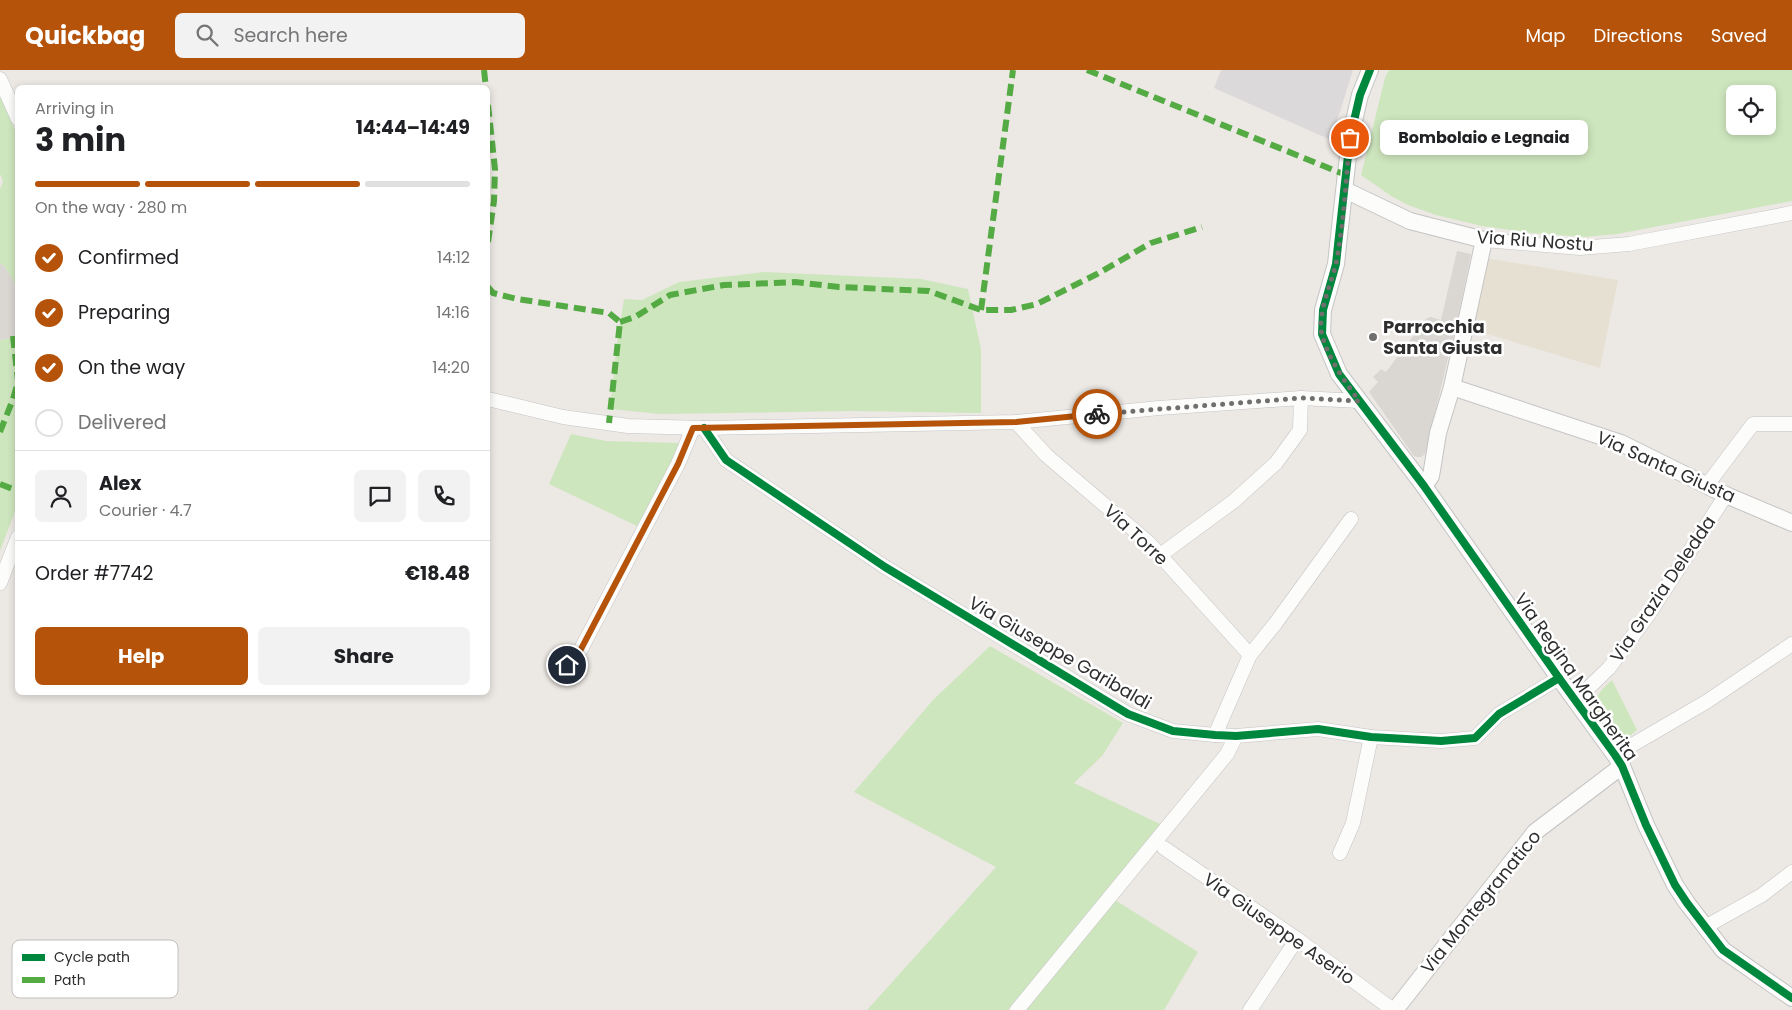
<!DOCTYPE html>
<meta charset="utf-8">
<style>
:root{--surface:#fff;--page:#f2f2f2;--text:#202124;--muted:#757577;--line:#e0e0e0;--accent:#b45309}
body{margin:0;font-family:Poppins,sans-serif;background:var(--page);color:var(--text);height:100vh;display:flex;flex-direction:column;font-size:19px;white-space:nowrap}
*{box-sizing:border-box;margin:0}
p{font-size:16px;color:var(--muted)}
.icon{flex:none;width:28px;height:28px;fill:none;stroke:currentColor;stroke-width:2;stroke-linecap:round;stroke-linejoin:round}
.map{position:relative;flex:1;overflow:hidden}
.drawer{position:absolute;left:15px;top:15px;width:475px;height:610px;display:flex;flex-direction:column;background:var(--surface);border-radius:8px;box-shadow:0 2px 8px #0003}
.drawer>*{flex:none}
.buttons{position:absolute;left:1726px;top:15px;display:grid;gap:10px}
.buttons a{display:grid;place-items:center;width:50px;height:50px;border-radius:8px;background:var(--surface);box-shadow:0 2px 8px #0003;font-size:25px}
.pin{position:absolute;display:grid;place-items:center;width:42px;height:42px;color:#fff;margin:-21px;border:2px solid #fff;border-radius:50%;box-shadow:0 1px 5px #0007}
.courier{position:absolute;display:grid;place-items:center;width:50px;height:50px;margin:-25px;border:4px solid #b45309;border-radius:50%;background:#fff;color:#222;box-shadow:0 1px 6px #0007}
.bubble{position:absolute;height:35px;border-radius:8px;background:var(--surface);box-shadow:0 2px 8px #0003;font-size:16px;font-weight:700;line-height:35px;text-align:center}
.overview em{font-style:normal;font-weight:700}
.overview div{display:flex;flex-direction:column-reverse}
.overview{display:flex;align-items:center;justify-content:space-between;height:85px;padding:0 20px}
h1{font-size:32px;font-weight:700;line-height:38px}
.bar{display:grid;grid-template-columns:repeat(4,1fr);gap:8px 5px;align-content:center;height:60px;padding:0 20px}
.bar i{height:6px;border-radius:4px;background:var(--line)}
.bar .selected{background:var(--accent)}
.bar p{grid-column:span 4}
.line{display:flex;align-items:center;gap:12px;padding:0 20px;border-top:1px solid var(--line)}
.line div{flex:1}
.round{display:grid;place-items:center;flex:none;width:52px;height:52px;border-radius:8px;background:var(--page)}
ol{padding:0 20px;list-style:none}
li{display:flex;align-items:center;gap:15px;height:55px}
li p{margin-inline-start:auto}
li .icon{padding:5px;border-radius:50%;background:var(--accent);color:#fff;stroke-width:4}
li:last-child{color:var(--muted)}
li i{width:28px;height:28px;border:2px solid var(--line);border-radius:50%}
.button{display:flex;gap:10px;margin-top:auto;padding:10px 20px}
.button a{flex:1;height:58px;border-radius:8px;background:var(--accent);color:#fff;font-size:20px;font-weight:700;line-height:58px;text-align:center}
.button a+a{background:var(--page);color:var(--text)}
header{display:flex;align-items:center;gap:30px;box-sizing:border-box;height:70px;padding:0 25px;background:var(--accent);color:#fff}
header strong{font-size:24px}
nav{display:flex;gap:28px;margin-inline-start:auto;font-size:18px}
.search{width:350px;height:45px;background:var(--page);display:flex;align-items:center;gap:12px;box-sizing:border-box;padding:0 18px;border-radius:8px;color:var(--muted);font-size:19px}
.map>svg:first-child{display:block}
.industrial{fill:#dcd9db}
.education{fill:#e6e0d3}
.green{fill:#cee6be;fill-rule:evenodd}
.plaza{fill:#dad6d2}
.lines{fill:none;stroke-linecap:round;stroke-linejoin:round}
.minor-casing{stroke:#c5c4c5;stroke-width:15}
.tertiary-casing{stroke:#c5c4c5;stroke-width:18}
.minor{stroke:#fcfcfb;stroke-width:14}
.tertiary{stroke:#fcfcfb;stroke-width:16}
.quiet{stroke:#54ab44;stroke-width:6;stroke-dasharray:12 6;stroke-linecap:butt}
.cycleway-casing{stroke:#fff;stroke-width:11}
.cycleway{stroke:#00873e;stroke-width:8}
.done{stroke:#706f6e;stroke-width:5;stroke-dasharray:0 9}
.route{stroke:#b45309;stroke-width:6}
.poi-dot{fill:#706f6e;stroke:#fff;stroke-width:2}
.labels{text-anchor:middle;stroke-width:5;stroke-linejoin:round;paint-order:stroke}
.street-label{font-size:18px;fill:#2e2e2e;stroke:#fff}
.poi-label{font-size:18px;font-weight:bold;fill:#2e2e2e;stroke:#fff;text-anchor:start}
.key{fill:#fff;stroke:#c0c0c0;stroke-width:1}
.key-label{font-size:14px;fill:#2e2e2e}
</style>
<header>
<strong>Quickbag</strong>
<div class="search"><svg class="icon" aria-label="search" viewBox="0 0 24 24"><circle cx="10" cy="10" r="6"/><path d="M15 15l6 6"/></svg>Search here</div>
<nav><a>Map</a><a>Directions</a><a>Saved</a></nav>
</header>
<div class="map">
<svg width="1792" height="940" viewBox="0 0 1792 940">
<rect width="100%" height="100%" fill="#ece8e4"/>
<!-- industrial -->
<polygon class="industrial" points="1221,0 1353,0 1331,70 1214,18"/>
<!-- education -->
<polygon class="education" points="1486,188 1618,210 1600,298 1471,259"/>
<!-- green -->
<g class="green">
<path d="M1389 0H1792V131L1659 156 1617 164 1585 167 1531 163 1482 156 1436 145 1408 135 1391 126 1361 105 1385 8ZM1735 24H1768V56H1735Z"/>
<polygon points="0,25 17,65 17,216 15,216 5,197 0,193 0,119 3,111 0,104"/>
<polygon points="764,202 921,209 968,219 981,279 981,343 852,341 660,344 610,339 617,273 624,229 642,230 679,212"/>
<polygon points="17,263 17,436 0,481 0,270 11,268"/>
<polygon points="571,364 606,371 679,373 678,389 637,456 549,414"/>
<polygon points="990,576 1123,653 1102,686 1074,713 1160,754 1008,940 867,940 996,797 854,722 933,630"/>
<path d="M1612 610 1637 660 1620 674C1612 663 1592 643 1597 628 1599 621 1607 615 1612 610Z"/>
<polygon points="1115,830 1198,882 1164,940 1023,940"/>
</g>
<!-- plaza -->
<g class="plaza">
<polygon points="1457,181 1471,184 1457,251 1425,384 1421,387 1417,387 1414,386 1369,322 1378,312 1373,307 1381,299 1386,302 1427,248 1431,247 1441,250"/>
<polygon points="0,193 5,197 13,210 18,229 17,263 11,268 0,270"/>
</g>
<g class="lines">
<!-- minor casing -->
<g class="minor-casing">
<g id="minor">
<polyline points="0,9 18,49"/>
<polyline points="1484,170 1580,178 1629,174 1792,143"/>
<polyline points="488,329 563,347 628,356 704,358 1016,352 1159,338 1301,328 1359,331"/>
<polyline points="1016,352 1046,385 1148,472 1250,585"/>
<polyline points="704,358 726,390 885,497 1128,644 1173,661 1215,665 1236,666 1318,659 1371,667 1441,671 1475,668 1499,644 1559,608"/>
<polyline points="1707,415 1753,354 1792,354"/>
<polyline points="1159,486 1234,431 1276,393 1300,360 1301,328"/>
<polyline points="0,513 18,467"/>
<polyline points="567,595 580,581 678,394 693,358"/>
<polyline points="1575,631 1609,598 1649,544 1726,425"/>
<polyline points="1215,665 1250,585 1275,554 1351,449"/>
<polyline points="1615,685 1706,632 1792,574"/>
<polyline points="1164,778 1297,869 1393,940"/>
<polyline points="1340,783 1353,753 1371,667"/>
<polyline points="1705,857 1762,825 1792,802"/>
<polyline points="1017,940 1227,684 1236,666"/>
<polyline points="1250,940 1297,869"/>
</g>
</g>
<!-- tertiary casing -->
<g class="tertiary-casing">
<g id="tertiary">
<polyline points="1370,0 1360,25 1350,68 1338,175 1336,194 1323,240 1322,264 1339,304 1424,416 1559,608 1615,685 1622,696 1646,755 1675,815 1687,833 1723,880 1792,928"/>
<polyline points="1345,120 1410,151 1484,170 1452,317 1438,363 1431,406 1424,416"/>
<polyline points="1452,317 1621,373 1726,425 1792,453"/>
<polyline points="1395,940 1535,762 1622,696"/>
</g>
</g>
<!-- minor -->
<use href="#minor" class="minor"/>
<!-- tertiary -->
<use href="#tertiary" class="tertiary"/>
<!-- quiet -->
<g class="quiet">
<polyline points="484,0 486,18"/>
<polyline points="1087,0 1346,105"/>
<polyline points="488,35 495,99 494,131 488,172"/>
<polyline points="488,217 493,223 517,229 609,243 620,252 609,353"/>
<polyline points="981,240 1013,0"/>
<polyline points="620,252 635,247 670,225 724,215 795,212 839,217 929,221 981,240 1011,240 1037,234 1097,204 1151,173 1202,157"/>
<polyline points="13,266 18,311"/>
<polyline points="0,362 13,329 18,312"/>
<polyline points="0,414 18,421"/>
</g>
<!-- cycleway casing -->
<g class="cycleway-casing">
<g id="cycleway">
<polyline points="1370,0 1360,25 1350,68 1338,175 1336,194 1323,240 1322,264 1339,304 1424,416 1559,608 1615,685 1622,696 1646,755 1675,815 1687,833 1723,880 1792,928"/>
<polyline points="704,358 726,390 885,497 1128,644 1173,661 1215,665 1236,666 1318,659 1371,667 1441,671 1475,668 1499,644 1559,608"/>
</g>
</g>
<!-- cycleway -->
<use href="#cycleway" class="cycleway"/>
</g>
<g class="lines">
<!-- done -->
<path class="done" d="M1097 344 1301 328 1359 331C1345 312 1328 288 1322 265 1317 245 1331 214 1336 194 1344 153 1346 109 1350 68"/>
<!-- route -->
<polyline class="route" points="567,595 580,581 678,394 693,358 1016,352 1097,344"/>
</g>
<!-- markers -->
<circle class="poi-dot" cx="1373" cy="267" r="5"/>
<g class="labels">
<!-- street labels -->
<g class="street-label">
<text transform="translate(1535 171) rotate(4)" y="6">Via Riu Nostu</text>
<text transform="translate(1666 397) rotate(24)" y="6">Via Santa Giusta</text>
<text transform="translate(1136 465) rotate(43)" y="6">Via Torre</text>
<text transform="translate(1663 519) rotate(-56)" y="6">Via Grazia Deledda</text>
<text transform="translate(1060 583) rotate(30)" y="6">Via Giuseppe Garibaldi</text>
<text transform="translate(1576 607) rotate(55)" y="6">Via Regina Margherita</text>
<text transform="translate(1481 832) rotate(-51)" y="6">Via Montegranatico</text>
<text transform="translate(1279 859) rotate(35)" y="6">Via Giuseppe Aserio</text>
</g>
<!-- poi labels -->
<g class="poi-label">
<text x="1383" y="263">Parrocchia<tspan x="1383" dy="21">Santa Giusta</tspan></text>
</g>
</g>
<!-- legend -->
<rect x="12" y="870" width="166" height="58" rx="8" class="key"/>
<rect x="22" y="884" width="23" height="7" fill="#00873e"/>
<rect x="22" y="907" width="23" height="6" fill="#54ab44"/>
<g class="key-label">
<text x="54" y="892">Cycle path</text>
<text x="54" y="915">Path</text>
</g>
</svg>
<div class="buttons">
<a><svg class="icon" aria-label="locate" viewBox="0 0 24 24"><circle cx="12" cy="12" r="6"/><path d="M12 2v4M12 18v4M2 12h4M18 12h4"/></svg></a>
</div>
<div class="pin" style="left:1350px;top:68px;background:#ea580c"><svg class="icon" aria-label="bag" viewBox="0 0 24 24"><path d="M5 8h14l-1 12H6zM9 8a3 3 0 0 1 6 0"/></svg></div>
<div class="pin" style="left:567px;top:595px;background:#1f2937"><svg class="icon" aria-label="home" viewBox="0 0 24 24"><path d="M3 11l9-7 9 7M6 9v11h12V9"/></svg></div>
<div class="courier" style="left:1097px;top:344px"><svg class="icon" aria-label="bike" viewBox="0 0 24 24"><circle cx="6" cy="16" r="4"/><circle cx="18" cy="16" r="4"/><path d="M6 16l4-8h5l3 8M10 8l3 8H6M13 5h3"/></svg></div>
<div class="bubble" style="left:1380px;top:50px;width:208px">Bombolaio e Legnaia</div>
<section class="drawer">
<div class="overview"><div><h1>3 min</h1><p>Arriving in</p></div><em>14:44–14:49</em></div>
<div class="bar"><i class="selected"></i><i class="selected"></i><i class="selected"></i><i></i><p>On the way · 280 m</p></div>
<ol>
<li><svg class="icon" aria-label="check" viewBox="0 0 24 24"><path d="M5 12l5 5 9-10"/></svg>Confirmed<p>14:12</p></li>
<li><svg class="icon" aria-label="check" viewBox="0 0 24 24"><path d="M5 12l5 5 9-10"/></svg>Preparing<p>14:16</p></li>
<li><svg class="icon" aria-label="check" viewBox="0 0 24 24"><path d="M5 12l5 5 9-10"/></svg>On the way<p>14:20</p></li>
<li><i></i>Delivered</li>
</ol>
<div class="line" style="height:90px"><a class="round"><svg class="icon" aria-label="person" viewBox="0 0 24 24"><circle cx="12" cy="8" r="4"/><path d="M4 21q1-7 8-7t8 7"/></svg></a><div><b>Alex</b><p>Courier · 4.7</p></div><a class="round"><svg class="icon" aria-label="chat" viewBox="0 0 24 24"><path d="M4 5h16v11H9l-5 4z"/></svg></a><a class="round"><svg class="icon" aria-label="phone" viewBox="0 0 24 24"><path d="M5 4h4l2 5-3 2q2 4 5 5l2-3 5 2v4C11 20 4 13 5 4z"/></svg></a></div>
<div class="line" style="height:65px"><div>Order #7742</div><b>€18.48</b></div>
<div class="button"><a>Help</a><a>Share</a></div>
</section>
</div>
